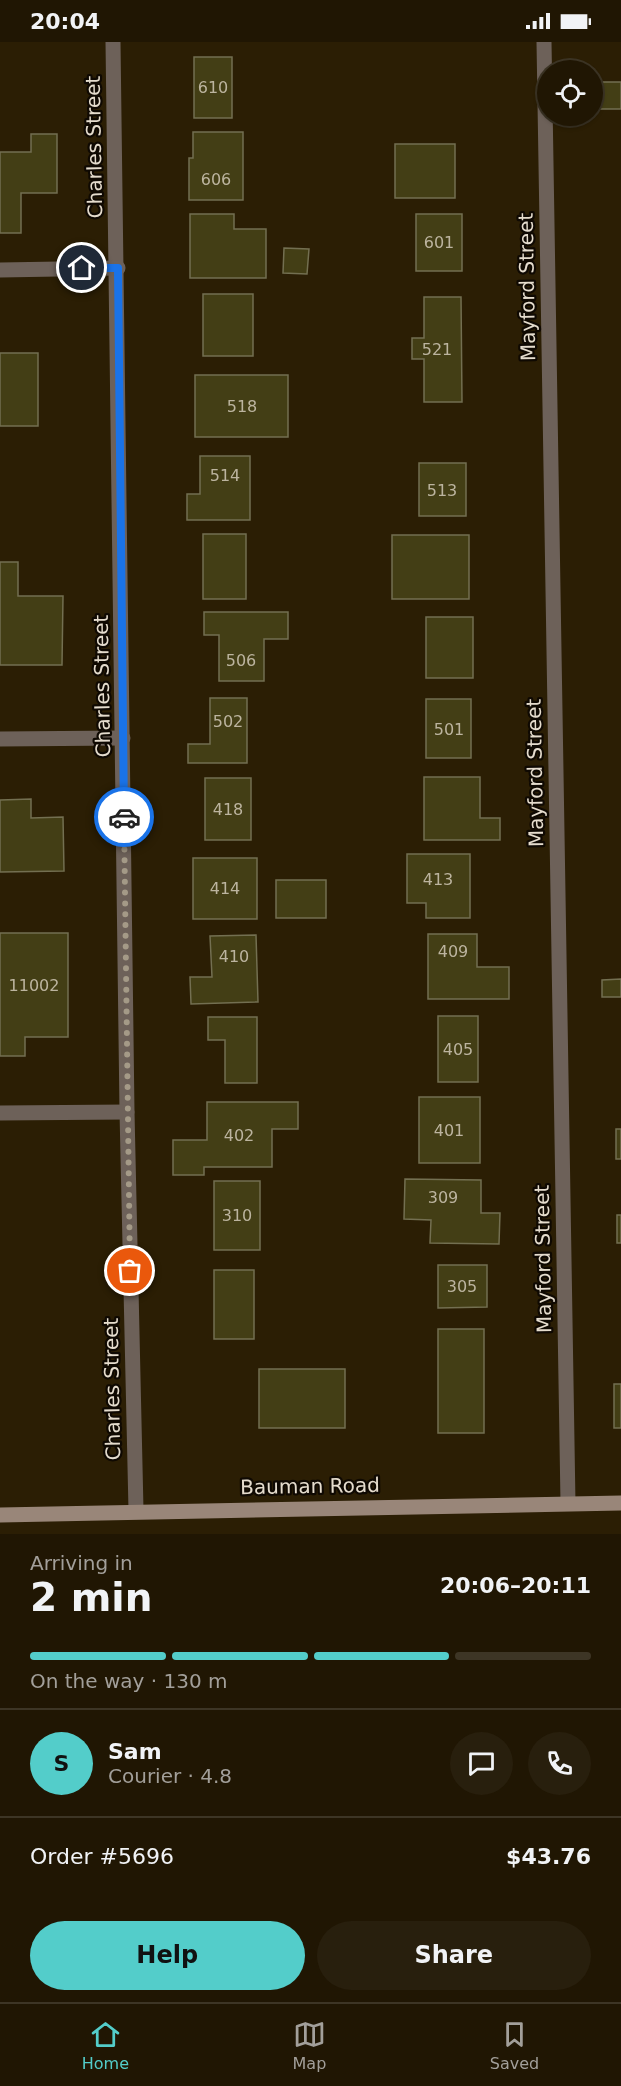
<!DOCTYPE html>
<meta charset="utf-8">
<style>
:root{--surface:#201603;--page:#281f0d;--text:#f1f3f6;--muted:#a29f9a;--line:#3d3525;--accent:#53cdca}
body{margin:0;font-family:"DejaVu Sans",sans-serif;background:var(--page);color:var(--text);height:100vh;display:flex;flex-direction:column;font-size:22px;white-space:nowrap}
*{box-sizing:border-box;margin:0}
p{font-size:20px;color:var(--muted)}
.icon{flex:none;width:33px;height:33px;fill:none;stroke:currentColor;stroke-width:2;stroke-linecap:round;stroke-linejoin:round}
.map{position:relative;height:1492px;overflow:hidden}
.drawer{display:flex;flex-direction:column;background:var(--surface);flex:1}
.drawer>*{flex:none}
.controls{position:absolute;left:537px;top:18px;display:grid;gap:12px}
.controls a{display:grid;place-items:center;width:66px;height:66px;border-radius:50%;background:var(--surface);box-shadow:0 2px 4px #0004,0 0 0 2px var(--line);font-size:30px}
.pin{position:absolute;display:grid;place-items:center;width:51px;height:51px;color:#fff;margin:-26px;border:3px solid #fff;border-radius:50%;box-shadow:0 2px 6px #0007}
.courier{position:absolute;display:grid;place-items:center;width:60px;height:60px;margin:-30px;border:4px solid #1a73e8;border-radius:50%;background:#fff;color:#222;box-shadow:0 2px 8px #0007}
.overview em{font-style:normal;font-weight:700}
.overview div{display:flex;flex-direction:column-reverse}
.overview{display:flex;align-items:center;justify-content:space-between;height:102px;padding:0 30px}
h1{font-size:39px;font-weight:700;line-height:45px}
.bar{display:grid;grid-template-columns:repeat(4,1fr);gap:9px 6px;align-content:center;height:72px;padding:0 30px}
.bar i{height:8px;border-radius:4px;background:var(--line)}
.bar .current{background:var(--accent)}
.bar p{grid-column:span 4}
.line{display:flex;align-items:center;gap:15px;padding:0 30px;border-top:2px solid var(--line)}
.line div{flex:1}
.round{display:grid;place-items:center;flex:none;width:63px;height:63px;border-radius:32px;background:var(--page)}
.primary-button{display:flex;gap:12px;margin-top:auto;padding:12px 30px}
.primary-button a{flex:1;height:69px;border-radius:36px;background:var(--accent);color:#111;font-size:24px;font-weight:700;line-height:69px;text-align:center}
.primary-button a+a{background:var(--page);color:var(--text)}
.status{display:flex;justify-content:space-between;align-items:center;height:42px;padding:0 30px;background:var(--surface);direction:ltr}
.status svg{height:16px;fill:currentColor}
.menu{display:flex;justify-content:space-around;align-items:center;height:84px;border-top:2px solid var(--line);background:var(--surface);font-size:16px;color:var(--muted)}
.menu a{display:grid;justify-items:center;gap:3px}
.menu .current{color:var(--accent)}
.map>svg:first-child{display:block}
.building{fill:#433e15;stroke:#736f51;stroke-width:1.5}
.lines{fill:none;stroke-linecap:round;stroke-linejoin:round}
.street{stroke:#6d6159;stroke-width:15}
.secondary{stroke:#998679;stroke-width:15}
.done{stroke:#a49a87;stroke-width:6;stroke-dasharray:0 10.8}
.route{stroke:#1a73e8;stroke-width:8}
.labels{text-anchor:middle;stroke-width:4.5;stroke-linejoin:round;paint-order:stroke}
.number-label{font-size:16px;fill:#bcb49f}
.street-label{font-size:20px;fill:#e5dccd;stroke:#0f0902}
</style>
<div class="status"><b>20:04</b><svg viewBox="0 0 49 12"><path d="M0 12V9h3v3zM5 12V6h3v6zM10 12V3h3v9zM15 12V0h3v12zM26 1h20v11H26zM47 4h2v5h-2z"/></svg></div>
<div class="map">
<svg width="621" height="1492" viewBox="0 0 621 1492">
<rect width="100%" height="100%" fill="#2b1e04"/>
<!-- building -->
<g class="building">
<rect x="194" y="15" width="38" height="61"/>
<polygon points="594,40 621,40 621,67 593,67"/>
<polygon points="193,90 243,90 243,158 189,158 189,116 193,116"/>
<polygon points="31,92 57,92 57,151 21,151 21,191 0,191 0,110 31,110"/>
<rect x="395" y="102" width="60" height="54"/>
<polygon points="190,172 234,172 234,187 266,187 266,236 190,236"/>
<rect x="416" y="172" width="46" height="57"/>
<polygon points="284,206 309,207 307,232 283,231"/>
<rect x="203" y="252" width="50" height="62"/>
<polygon points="424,255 461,255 462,360 424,360 424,317 412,317 412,296 424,296"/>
<rect x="0" y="311" width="38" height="73"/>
<rect x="195" y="333" width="93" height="62"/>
<polygon points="200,414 250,414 250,478 187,478 187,452 200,452"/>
<rect x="419" y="421" width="47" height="53"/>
<rect x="203" y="492" width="43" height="65"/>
<rect x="392" y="493" width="77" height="64"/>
<polygon points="0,520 18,520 18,554 63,554 62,623 0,623"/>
<polygon points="204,570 288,570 288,597 264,597 264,639 219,639 219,593 204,593"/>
<rect x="426" y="575" width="47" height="61"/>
<polygon points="210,656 247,656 247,721 188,721 188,702 210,702"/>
<rect x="426" y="657" width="45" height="59"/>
<polygon points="424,735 480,735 480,776 500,776 500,798 424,798"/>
<rect x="205" y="736" width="46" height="62"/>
<polygon points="31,757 31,776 63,775 64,829 0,830 0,758"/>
<polygon points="407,812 470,812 470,876 426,876 426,861 407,861"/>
<rect x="193" y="816" width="64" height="61"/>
<rect x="276" y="838" width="50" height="38"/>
<polygon points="0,891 68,891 68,995 25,995 25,1014 0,1014"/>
<polygon points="428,892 477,892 477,925 509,925 509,957 428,957"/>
<polygon points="256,893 258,960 191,962 190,935 212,935 210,894"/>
<polygon points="621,937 621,955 602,955 602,938"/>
<rect x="438" y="974" width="40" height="66"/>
<polygon points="208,975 257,975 257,1041 225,1041 225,998 208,998"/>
<rect x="419" y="1055" width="61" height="66"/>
<polygon points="207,1060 298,1060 298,1087 272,1087 272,1125 204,1125 204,1133 173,1133 173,1098 207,1098"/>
<rect x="616" y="1087" width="5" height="30"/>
<polygon points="405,1137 481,1138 481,1171 500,1171 499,1202 430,1201 431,1178 404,1177"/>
<rect x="214" y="1139" width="46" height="69"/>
<rect x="617" y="1173" width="4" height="28"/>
<polygon points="438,1223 487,1223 487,1265 438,1266"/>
<rect x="214" y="1228" width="40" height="69"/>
<rect x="438" y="1287" width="46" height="104"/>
<rect x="259" y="1327" width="86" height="59"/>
<rect x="614" y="1342" width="7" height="44"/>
</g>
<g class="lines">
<!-- street -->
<g class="street">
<polyline points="113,0 127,1070 136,1468"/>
<polyline points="544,0 568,1461"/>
<polyline points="0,228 118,226"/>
<polyline points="0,697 123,696"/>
<polyline points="0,1071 127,1070"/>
</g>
<!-- secondary -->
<polyline class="secondary" points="0,1473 621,1461"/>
</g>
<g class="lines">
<!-- done -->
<polyline class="done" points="124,775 130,1229"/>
<!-- route -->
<polyline class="route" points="82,226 118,226 124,775"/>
</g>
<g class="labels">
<!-- number labels -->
<g class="number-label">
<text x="213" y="51">610</text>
<text x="216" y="143">606</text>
<text x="439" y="206">601</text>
<text x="437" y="313">521</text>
<text x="242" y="370">518</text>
<text x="225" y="439">514</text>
<text x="442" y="454">513</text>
<text x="241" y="624">506</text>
<text x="228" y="685">502</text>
<text x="449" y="693">501</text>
<text x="228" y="773">418</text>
<text x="438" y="843">413</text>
<text x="225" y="852">414</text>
<text x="453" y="915">409</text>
<text x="234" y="920">410</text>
<text x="34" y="949">11002</text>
<text x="458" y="1013">405</text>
<text x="449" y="1094">401</text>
<text x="239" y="1099">402</text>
<text x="443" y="1161">309</text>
<text x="237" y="1179">310</text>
<text x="462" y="1250">305</text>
</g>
<!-- street labels -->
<g class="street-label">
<text transform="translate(94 105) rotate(-91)" y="7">Charles Street</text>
<text transform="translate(527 245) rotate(-91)" y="7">Mayford Street</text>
<text transform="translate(102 644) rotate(-91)" y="7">Charles Street</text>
<text transform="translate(535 731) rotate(-91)" y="7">Mayford Street</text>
<text transform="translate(543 1217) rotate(-91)" y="7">Mayford Street</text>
<text transform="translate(112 1347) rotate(-91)" y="7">Charles Street</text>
<text transform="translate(310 1444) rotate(-1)" y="7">Bauman Road</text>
</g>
</g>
</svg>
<div class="controls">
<a><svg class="icon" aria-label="locate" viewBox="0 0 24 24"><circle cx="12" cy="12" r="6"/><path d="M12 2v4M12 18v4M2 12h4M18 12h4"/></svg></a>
</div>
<div class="pin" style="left:130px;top:1229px;background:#ea580c"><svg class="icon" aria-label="bag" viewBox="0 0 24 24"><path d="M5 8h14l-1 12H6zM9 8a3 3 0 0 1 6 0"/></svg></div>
<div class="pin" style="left:82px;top:226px;background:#1f2937"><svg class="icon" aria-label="home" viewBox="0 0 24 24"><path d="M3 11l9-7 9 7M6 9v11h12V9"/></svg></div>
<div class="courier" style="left:124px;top:775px"><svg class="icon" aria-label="car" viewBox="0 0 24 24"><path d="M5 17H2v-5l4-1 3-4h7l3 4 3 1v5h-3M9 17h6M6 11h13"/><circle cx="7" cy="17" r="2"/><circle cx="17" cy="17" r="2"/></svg></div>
</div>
<section class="drawer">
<div class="overview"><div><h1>2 min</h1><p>Arriving in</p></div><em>20:06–20:11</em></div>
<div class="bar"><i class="current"></i><i class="current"></i><i class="current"></i><i></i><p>On the way · 130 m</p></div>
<div class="line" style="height:108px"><b class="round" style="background:var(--accent);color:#111">S</b><div><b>Sam</b><p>Courier · 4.8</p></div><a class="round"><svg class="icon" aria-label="chat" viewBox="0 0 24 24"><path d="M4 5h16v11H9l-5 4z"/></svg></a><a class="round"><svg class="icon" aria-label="phone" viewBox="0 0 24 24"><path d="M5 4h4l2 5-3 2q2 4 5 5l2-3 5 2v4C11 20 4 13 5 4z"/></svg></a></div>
<div class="line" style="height:78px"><div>Order #5696</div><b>$43.76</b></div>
<div class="primary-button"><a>Help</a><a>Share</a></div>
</section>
<nav class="menu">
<a class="current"><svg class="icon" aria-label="home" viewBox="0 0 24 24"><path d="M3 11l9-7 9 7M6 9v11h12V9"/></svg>Home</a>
<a><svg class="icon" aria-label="map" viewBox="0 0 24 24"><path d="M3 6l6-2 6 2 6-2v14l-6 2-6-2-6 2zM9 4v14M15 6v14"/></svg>Map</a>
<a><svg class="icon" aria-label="saved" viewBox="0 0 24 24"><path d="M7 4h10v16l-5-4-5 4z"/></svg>Saved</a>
</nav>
